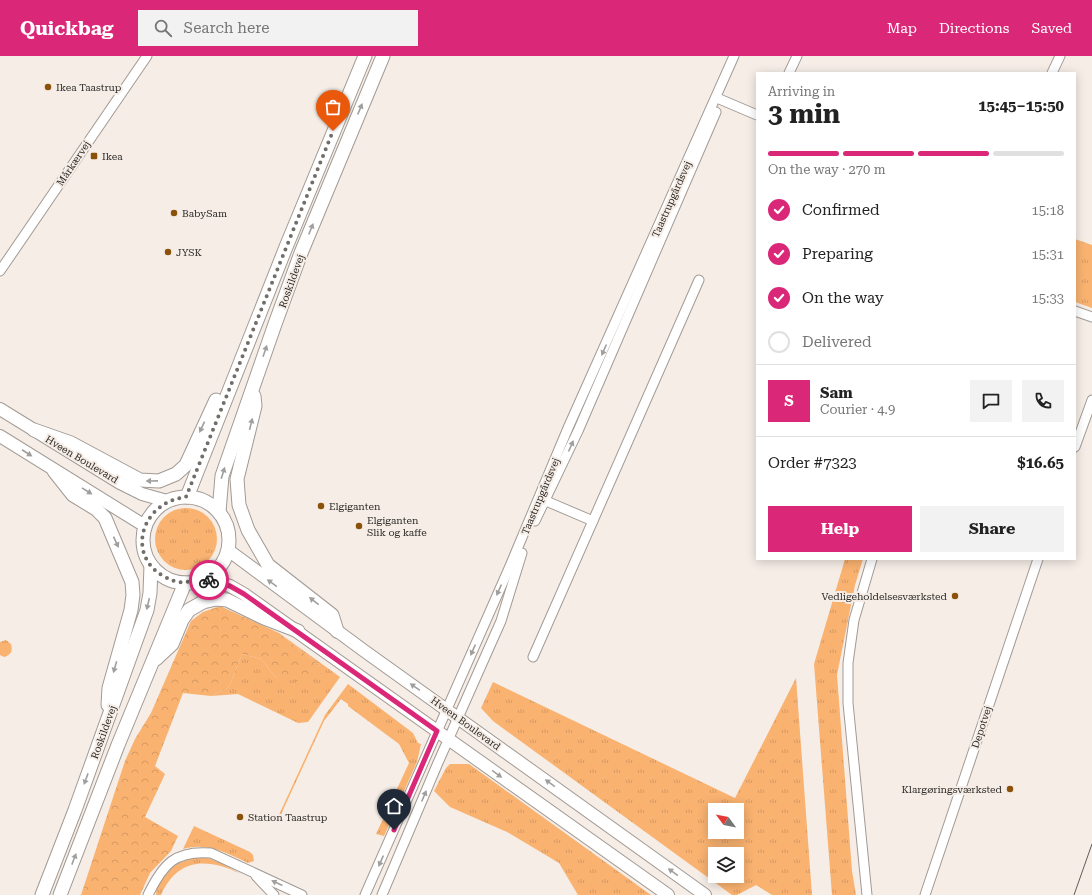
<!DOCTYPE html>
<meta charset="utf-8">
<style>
:root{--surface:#fff;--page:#f2f2f2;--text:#222;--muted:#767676;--line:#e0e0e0;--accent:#db2777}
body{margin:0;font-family:"Roboto Serif",serif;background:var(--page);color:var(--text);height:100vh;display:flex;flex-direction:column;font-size:15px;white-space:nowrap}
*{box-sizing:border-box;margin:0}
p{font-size:13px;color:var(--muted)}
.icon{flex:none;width:22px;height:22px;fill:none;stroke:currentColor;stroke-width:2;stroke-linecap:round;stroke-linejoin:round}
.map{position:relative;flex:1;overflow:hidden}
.side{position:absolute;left:756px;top:16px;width:320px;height:488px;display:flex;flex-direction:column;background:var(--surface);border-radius:0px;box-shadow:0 2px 10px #0003}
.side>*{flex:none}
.needle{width:26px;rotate:302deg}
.buttons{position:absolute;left:708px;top:747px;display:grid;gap:8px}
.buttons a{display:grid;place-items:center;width:36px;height:36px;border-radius:0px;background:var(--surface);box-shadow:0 2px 10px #0003;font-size:20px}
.pin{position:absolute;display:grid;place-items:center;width:34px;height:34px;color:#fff;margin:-41px -17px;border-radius:50% 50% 50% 0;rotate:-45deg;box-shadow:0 0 4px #0007}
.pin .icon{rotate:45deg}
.courier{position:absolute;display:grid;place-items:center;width:40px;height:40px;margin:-20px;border:3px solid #db2777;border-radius:50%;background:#fff;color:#222;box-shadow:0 1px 5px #0007}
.overview em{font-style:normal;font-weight:700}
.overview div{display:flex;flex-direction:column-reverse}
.overview{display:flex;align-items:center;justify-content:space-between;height:68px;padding:0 12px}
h1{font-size:26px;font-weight:700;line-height:30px}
.bar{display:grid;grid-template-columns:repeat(4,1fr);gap:6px 4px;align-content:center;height:48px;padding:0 12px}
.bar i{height:5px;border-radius:3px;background:var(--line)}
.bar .on{background:var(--accent)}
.bar p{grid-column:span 4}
.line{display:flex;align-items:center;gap:10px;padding:0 12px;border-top:1px solid var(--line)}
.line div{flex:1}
.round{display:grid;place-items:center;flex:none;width:42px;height:42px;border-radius:0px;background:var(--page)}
ol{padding:0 12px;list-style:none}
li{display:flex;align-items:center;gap:12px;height:44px}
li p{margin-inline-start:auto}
li .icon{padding:4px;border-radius:50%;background:var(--accent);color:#fff;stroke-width:4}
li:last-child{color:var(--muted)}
li i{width:22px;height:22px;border:2px solid var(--line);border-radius:50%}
.cta{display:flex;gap:8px;margin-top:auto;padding:8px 12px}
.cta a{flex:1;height:46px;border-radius:0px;background:var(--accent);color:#fff;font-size:16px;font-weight:700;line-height:46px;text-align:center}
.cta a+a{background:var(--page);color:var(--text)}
header{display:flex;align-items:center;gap:24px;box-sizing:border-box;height:56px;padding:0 20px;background:var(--accent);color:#fff}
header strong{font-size:19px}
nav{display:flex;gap:22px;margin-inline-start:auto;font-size:14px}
.search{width:280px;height:36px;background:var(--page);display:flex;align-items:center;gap:10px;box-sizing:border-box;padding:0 14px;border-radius:0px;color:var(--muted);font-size:15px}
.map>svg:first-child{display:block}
.grass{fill:url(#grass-tufts);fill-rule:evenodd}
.forest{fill:url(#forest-crowns)}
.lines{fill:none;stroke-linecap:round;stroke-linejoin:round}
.minor-casing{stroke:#a29a94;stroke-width:11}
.tertiary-casing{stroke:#a29a94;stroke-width:14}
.secondary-casing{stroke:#a29a94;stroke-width:15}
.minor{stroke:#fff;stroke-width:9}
.tertiary{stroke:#fff;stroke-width:12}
.secondary{stroke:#fff;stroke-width:13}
.tram{stroke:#615c58;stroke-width:1}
.oneway{fill:#a09f9d}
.done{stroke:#726e69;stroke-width:4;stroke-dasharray:0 7.2}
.route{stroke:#db2777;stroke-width:5}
.poi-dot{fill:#8b510b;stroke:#f5ede6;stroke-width:1.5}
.labels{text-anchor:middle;stroke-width:4;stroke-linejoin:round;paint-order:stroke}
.poi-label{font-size:10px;fill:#2c2926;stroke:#f5ede6;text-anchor:start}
.street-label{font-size:10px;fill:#2c2926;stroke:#f5ede6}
</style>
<header>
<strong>Quickbag</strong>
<div class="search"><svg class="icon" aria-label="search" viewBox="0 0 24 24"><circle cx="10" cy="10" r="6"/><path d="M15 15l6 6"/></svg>Search here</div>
<nav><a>Map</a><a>Directions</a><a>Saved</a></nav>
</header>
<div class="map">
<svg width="1092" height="839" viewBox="0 0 1092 839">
<defs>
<pattern id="grass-tufts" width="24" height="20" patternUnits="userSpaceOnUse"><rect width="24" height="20" fill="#f9b270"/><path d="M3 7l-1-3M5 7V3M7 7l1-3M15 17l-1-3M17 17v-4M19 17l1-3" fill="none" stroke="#d69961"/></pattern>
<pattern id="forest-crowns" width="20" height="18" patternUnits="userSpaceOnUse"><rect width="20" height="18" fill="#f9b270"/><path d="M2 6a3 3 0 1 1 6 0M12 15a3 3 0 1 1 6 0" fill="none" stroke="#d69961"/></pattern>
</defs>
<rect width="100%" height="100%" fill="#f5ede6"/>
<!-- grass -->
<g class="grass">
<polygon points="1075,183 1092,189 1092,252 1075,246"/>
<circle cx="186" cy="483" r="31"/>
<polygon points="845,503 863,503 855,529 837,619 852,815 856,839 832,839 814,608"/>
<polygon points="279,577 340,621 308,666 298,667 238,638 211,640 229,631 242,598 261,603 276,622 320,610"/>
<path d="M6 584 11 588C13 595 11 599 4 601L0 599V586Z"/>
<path d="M796 622 812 839H772L756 829 737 839H732L493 665 481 652 493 626 735 742ZM715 754H737V776H715ZM715 798H737V820H715Z"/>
<polygon points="348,628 413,677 418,687 421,688 417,706 384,780 376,778 409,707 399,688 348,650 348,648 341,643 324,665 283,754 280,762 278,761 325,659"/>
<polygon points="450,708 469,708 651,839 578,839 559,807 507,776 450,751 434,735 446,712"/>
<path d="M194 770 250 796 253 799 254 805 248 807C227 797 207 786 183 793Z"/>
<path d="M205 801 219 806 241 818C208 802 178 801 161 839H156C156 815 184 801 205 801Z"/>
</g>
<!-- forest -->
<polygon class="forest" points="220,550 279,577 320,610 324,623 303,626 276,622 261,603 242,598 229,631 211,640 183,637 155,710 165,718 145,761 178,780 171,795 150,817 140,839 81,839 125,705 135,683 151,657 191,565 203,556"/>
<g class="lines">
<!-- minor casing -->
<g class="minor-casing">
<g id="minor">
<polyline points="789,17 797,0"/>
<polyline points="1052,17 1060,0"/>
<polyline points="717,42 757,59"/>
<polyline points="0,215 147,0"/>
<polyline points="1075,255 1092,261"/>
<polyline points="1075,391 1092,344"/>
<polyline points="546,445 593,465"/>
<polyline points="535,465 578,375 716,56"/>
<polyline points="533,601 699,224"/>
<polyline points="256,820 274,839"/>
<path d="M148 839C163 808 175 794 211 797L302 839"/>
<polyline points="365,839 510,510 568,372 734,0"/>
<polyline points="382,839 437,709 501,565 522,497"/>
<polyline points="867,839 848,647 848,607 854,564 872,503"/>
<polyline points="925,839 1038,503"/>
</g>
</g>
<!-- tertiary casing -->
<g class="tertiary-casing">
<g id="tertiary">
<polyline points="0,353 120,427 142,438 167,445"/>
<polyline points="0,380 145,470"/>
<polyline points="228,494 363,594 705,839"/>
<polyline points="204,522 230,530 244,538 668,839"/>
</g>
</g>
<!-- secondary casing -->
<g class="secondary-casing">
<g id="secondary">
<polyline points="254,340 255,350 237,423 239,449 248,474 268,509 332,559 337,575"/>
<polyline points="34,374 71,387 140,424 159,425 176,418 186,409 216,344"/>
<polyline points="54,415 73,439 96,453 105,462 132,526 133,539 131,554 109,632 108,649"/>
<polyline points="187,441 286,191 365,0"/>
<circle cx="186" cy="484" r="43"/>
<polyline points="219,456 222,420 275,268 301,197 383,0"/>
<polyline points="156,603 172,588 182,564 189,554 203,546 216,543 227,544 264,562 298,575"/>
<polyline points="42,839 75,754 147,554 150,537 151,509"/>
<polyline points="60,839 118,689 185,527"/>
</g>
</g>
<!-- minor -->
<use href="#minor" class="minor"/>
<!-- tertiary -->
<use href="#tertiary" class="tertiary"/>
<!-- secondary -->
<use href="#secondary" class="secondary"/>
<!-- tram -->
<polyline class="tram" points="1074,839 1092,788"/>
</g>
<!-- one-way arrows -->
<defs><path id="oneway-solid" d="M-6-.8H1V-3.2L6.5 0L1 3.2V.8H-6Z"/></defs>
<g class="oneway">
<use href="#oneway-solid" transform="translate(360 53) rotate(-67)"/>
<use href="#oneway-solid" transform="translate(311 173) rotate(-68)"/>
<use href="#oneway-solid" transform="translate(604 294) rotate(114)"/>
<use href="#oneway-solid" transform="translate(265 295) rotate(-71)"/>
<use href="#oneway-solid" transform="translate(251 368) rotate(-76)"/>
<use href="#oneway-solid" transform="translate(202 371) rotate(115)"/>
<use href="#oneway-solid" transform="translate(571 390) rotate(-66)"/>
<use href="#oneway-solid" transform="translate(27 397) rotate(33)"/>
<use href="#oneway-solid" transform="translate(223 417) rotate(-73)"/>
<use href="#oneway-solid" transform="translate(152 425) rotate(179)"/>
<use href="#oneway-solid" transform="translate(87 435) rotate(32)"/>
<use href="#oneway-solid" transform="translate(116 486) rotate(65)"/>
<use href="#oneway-solid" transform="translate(272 527) rotate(-144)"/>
<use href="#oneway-solid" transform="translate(499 534) rotate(114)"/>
<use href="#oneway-solid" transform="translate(314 545) rotate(-142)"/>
<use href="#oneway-solid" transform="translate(148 548) rotate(103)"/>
<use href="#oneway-solid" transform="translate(473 594) rotate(114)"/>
<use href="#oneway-solid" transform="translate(115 611) rotate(106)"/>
<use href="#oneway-solid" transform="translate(415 631) rotate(-145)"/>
<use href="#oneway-solid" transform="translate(497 718) rotate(36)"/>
<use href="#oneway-solid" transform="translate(86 723) rotate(110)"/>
<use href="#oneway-solid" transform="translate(550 727) rotate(-144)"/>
<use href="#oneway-solid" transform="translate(424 740) rotate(-67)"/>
<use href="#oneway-solid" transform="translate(74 803) rotate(-69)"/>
<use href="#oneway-solid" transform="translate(381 805) rotate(114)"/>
<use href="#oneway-solid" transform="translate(673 816) rotate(-144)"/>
<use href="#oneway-solid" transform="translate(277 827) rotate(-155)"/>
</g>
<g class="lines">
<!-- done -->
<path class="done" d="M209 524C195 520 186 533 165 521 125 500 141 446 186 441L333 75"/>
<!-- route -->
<polyline class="route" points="209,524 230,530 244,538 437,675 394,774"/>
</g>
<!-- markers -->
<g class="poi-dot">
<circle cx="48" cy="31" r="4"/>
<rect x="90" y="96" width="8" height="8" rx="2"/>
<circle cx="174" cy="157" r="4"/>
<circle cx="168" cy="196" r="4"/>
<circle cx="321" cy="450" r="4"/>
<circle cx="359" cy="470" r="4"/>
<circle cx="955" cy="540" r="4"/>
<circle cx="1010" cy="733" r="4"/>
<circle cx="240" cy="761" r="4"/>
</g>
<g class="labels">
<!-- poi labels -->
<g class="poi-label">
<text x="56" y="35">Ikea Taastrup</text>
<text x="102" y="104">Ikea</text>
<text x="182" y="161">BabySam</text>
<text x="176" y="200">JYSK</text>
<text x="329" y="454">Elgiganten</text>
<text x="367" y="468">Elgiganten<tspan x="367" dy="12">Slik og kaffe</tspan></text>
<text x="947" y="544" text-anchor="end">Vedligeholdelsesværksted</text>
<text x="1002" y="737" text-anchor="end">Klargøringsværksted</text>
<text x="248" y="765">Station Taastrup</text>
</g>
<!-- street labels -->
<g class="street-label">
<text transform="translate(73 107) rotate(-56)" y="4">Mårkærvej</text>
<text transform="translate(671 143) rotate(-66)" y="4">Taastrupgårdsvej</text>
<text transform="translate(291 225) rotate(-70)" y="4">Roskildevej</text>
<text transform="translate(82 403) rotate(31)" y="4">Hveen Boulevard</text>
<text transform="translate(540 440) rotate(-67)" y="4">Taastrupgårdsvej</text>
<text transform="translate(466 667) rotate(36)" y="4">Hveen Boulevard</text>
<text transform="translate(981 671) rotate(-72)" y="4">Depotvej</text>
<text transform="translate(103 676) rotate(-70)" y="4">Roskildevej</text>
</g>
</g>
</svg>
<div class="buttons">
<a><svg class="needle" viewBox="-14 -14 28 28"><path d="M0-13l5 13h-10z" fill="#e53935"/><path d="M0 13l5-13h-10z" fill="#767676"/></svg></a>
<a><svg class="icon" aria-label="layers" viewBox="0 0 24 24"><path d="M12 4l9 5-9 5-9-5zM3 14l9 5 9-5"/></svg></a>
</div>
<div class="pin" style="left:333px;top:75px;background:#ea580c"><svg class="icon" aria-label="bag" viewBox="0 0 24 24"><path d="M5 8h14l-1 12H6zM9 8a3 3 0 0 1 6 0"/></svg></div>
<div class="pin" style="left:394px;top:774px;background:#1f2937"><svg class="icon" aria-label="home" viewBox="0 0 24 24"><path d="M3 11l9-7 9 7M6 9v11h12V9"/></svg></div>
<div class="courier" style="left:209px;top:524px"><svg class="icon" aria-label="bike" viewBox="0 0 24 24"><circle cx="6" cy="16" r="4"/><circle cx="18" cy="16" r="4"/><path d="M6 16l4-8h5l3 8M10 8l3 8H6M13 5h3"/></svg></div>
<section class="side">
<div class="overview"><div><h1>3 min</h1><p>Arriving in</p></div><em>15:45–15:50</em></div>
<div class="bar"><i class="on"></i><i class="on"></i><i class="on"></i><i></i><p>On the way · 270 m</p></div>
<ol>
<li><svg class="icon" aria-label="check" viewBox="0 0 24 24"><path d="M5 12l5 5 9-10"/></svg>Confirmed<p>15:18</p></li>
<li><svg class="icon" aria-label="check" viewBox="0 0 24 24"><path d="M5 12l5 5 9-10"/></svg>Preparing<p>15:31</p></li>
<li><svg class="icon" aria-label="check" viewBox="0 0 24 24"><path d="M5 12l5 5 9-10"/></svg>On the way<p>15:33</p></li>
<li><i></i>Delivered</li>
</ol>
<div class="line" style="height:72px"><b class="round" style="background:var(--accent);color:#fff">S</b><div><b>Sam</b><p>Courier · 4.9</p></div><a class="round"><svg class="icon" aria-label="chat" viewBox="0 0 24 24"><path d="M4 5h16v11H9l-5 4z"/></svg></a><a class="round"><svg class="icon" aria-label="phone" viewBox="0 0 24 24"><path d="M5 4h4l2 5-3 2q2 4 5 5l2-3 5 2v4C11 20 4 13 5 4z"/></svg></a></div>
<div class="line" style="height:52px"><div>Order #7323</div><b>$16.65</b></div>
<div class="cta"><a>Help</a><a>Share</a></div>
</section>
</div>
